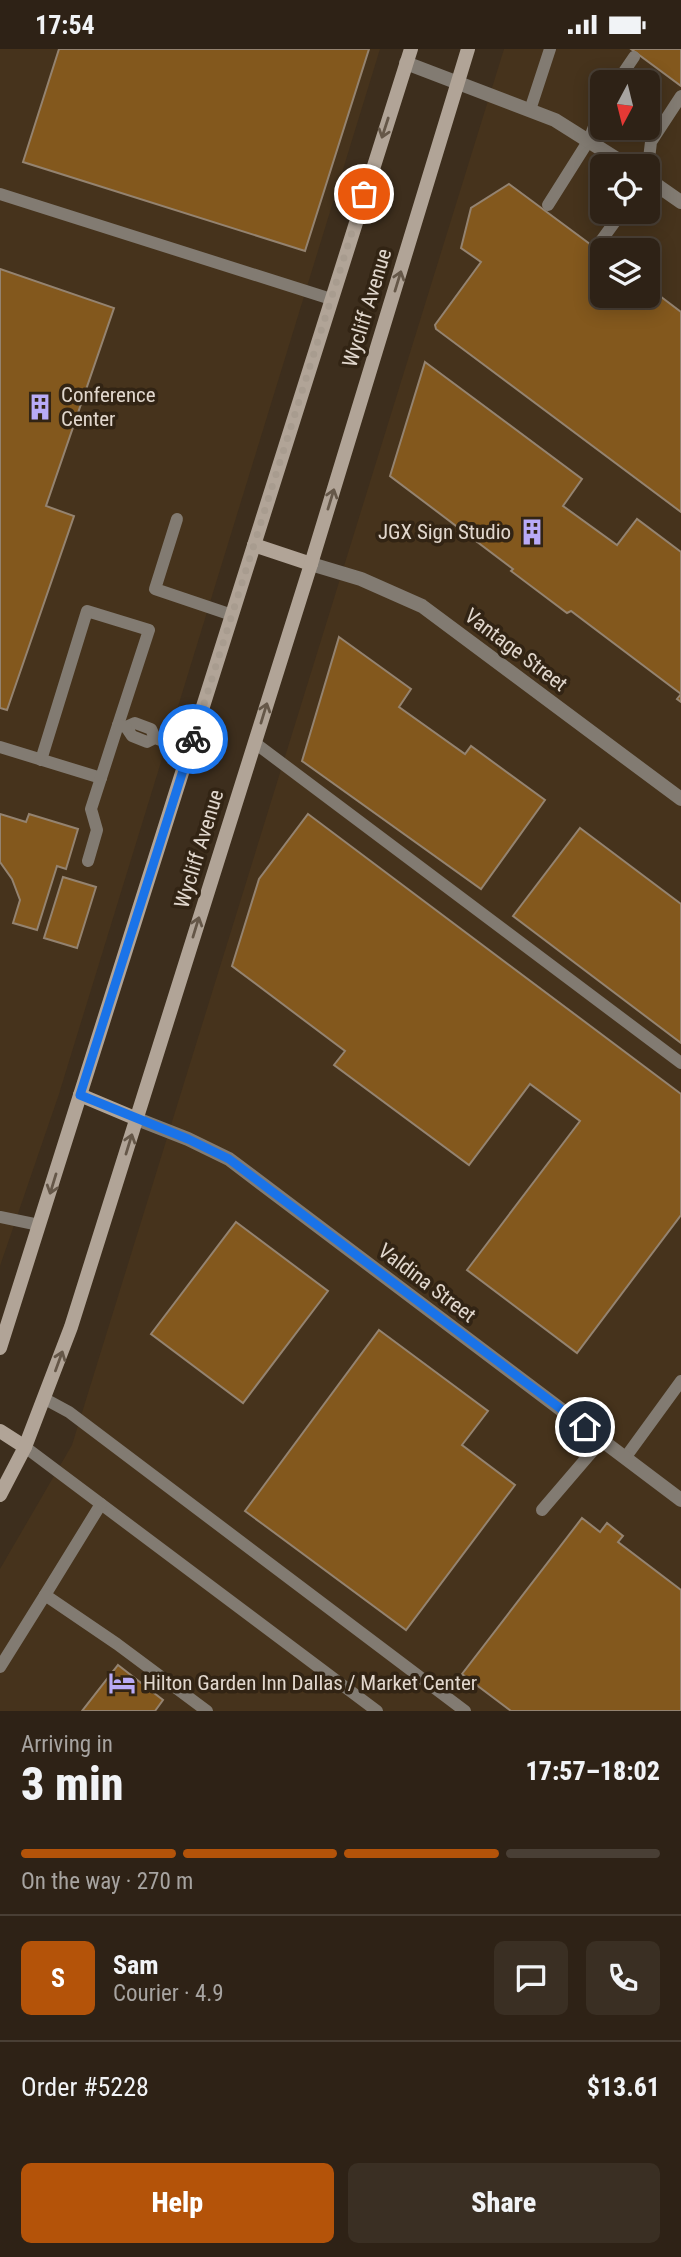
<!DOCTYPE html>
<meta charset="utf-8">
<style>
:root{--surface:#2e2216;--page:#3a2f23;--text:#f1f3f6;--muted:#a7a4a1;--line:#493f35;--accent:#b45309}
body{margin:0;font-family:"Roboto Condensed",sans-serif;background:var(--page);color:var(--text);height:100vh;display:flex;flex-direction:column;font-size:26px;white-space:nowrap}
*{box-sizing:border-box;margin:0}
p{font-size:23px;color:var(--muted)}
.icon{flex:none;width:38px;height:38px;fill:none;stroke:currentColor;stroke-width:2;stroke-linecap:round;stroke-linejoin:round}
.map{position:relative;height:1662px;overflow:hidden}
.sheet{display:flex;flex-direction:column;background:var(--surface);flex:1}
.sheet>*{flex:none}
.needle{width:46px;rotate:187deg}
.buttons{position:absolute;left:590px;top:21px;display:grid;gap:14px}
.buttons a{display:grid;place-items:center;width:70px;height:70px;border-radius:10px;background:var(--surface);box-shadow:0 4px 18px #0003,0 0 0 2px var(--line);font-size:35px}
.pin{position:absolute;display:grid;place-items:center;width:60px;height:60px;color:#fff;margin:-30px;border:4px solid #fff;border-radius:50%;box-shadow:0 2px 7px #0007}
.courier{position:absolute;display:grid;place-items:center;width:70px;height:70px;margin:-35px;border:5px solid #1a73e8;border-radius:50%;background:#fff;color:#222;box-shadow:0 2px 9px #0007}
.headline em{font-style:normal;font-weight:800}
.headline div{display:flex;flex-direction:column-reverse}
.headline{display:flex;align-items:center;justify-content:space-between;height:119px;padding:0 21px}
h1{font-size:46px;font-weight:800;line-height:52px}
.bar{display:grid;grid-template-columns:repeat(4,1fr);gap:10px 7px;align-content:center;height:84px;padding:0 21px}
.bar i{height:9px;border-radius:5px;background:var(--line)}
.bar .on{background:var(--accent)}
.bar p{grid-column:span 4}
.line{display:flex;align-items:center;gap:18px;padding:0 21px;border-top:2px solid var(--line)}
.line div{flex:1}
.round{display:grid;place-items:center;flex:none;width:74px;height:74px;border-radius:10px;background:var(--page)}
.primary-button{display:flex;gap:14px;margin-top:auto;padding:14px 21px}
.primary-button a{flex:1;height:80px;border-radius:10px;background:var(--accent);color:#fff;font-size:28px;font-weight:800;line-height:80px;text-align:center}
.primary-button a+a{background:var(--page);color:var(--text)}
.status{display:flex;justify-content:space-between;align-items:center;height:49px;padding:0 35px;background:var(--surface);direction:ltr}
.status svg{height:19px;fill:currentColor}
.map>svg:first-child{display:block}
.built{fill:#46331c;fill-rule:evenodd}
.building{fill:#83581d;stroke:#948370;stroke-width:2}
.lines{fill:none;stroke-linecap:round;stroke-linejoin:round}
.lane{stroke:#827b72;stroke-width:12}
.street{stroke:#827b72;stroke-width:14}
.secondary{stroke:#b1a497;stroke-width:14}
.oneway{stroke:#655748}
.done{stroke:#a89c8f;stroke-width:7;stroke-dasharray:0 12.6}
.route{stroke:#1a73e8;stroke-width:9}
.labels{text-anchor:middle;stroke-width:7;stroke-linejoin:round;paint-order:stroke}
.street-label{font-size:21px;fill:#e1d7cd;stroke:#322414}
.poi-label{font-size:21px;fill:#e1d7cd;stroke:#322414;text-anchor:start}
</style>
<div class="status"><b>17:54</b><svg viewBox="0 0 49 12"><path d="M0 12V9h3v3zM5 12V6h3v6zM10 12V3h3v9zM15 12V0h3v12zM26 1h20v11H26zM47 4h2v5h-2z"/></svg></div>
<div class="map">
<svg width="681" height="1662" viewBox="0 0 681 1662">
<rect width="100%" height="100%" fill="#3d2e1d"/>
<!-- built -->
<g class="built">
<polygon points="0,0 380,0 59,1045 0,1217"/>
<path d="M504 0H681V1662H0V1520L72 1396ZM602 33H648V79H602ZM602 117H648V163H602ZM602 201H648V247H602Z"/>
</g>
<!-- building -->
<g class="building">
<polygon points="59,0 369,0 305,202 23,113"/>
<polygon points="631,0 681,0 681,37"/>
<polygon points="509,135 602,204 602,247 648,247 648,238 681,263 681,463 436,280 435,276 481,213 461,199 471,159"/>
<polygon points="0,220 114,259 46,457 74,467 7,661 0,659"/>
<polygon points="425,313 582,430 563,457 617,496 637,470 681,503 681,653 677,650 681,645 571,562 567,564 511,522 513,520 390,427"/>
<polygon points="339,588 411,640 399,658 465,705 471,697 545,751 481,840 302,712"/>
<polygon points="0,765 26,773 29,765 78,780 66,820 57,817 37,881 13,874 20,851 12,830 0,813"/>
<polygon points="308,765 681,1045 681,1166 577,1304 467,1221 580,1072 530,1035 469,1116 334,1016 345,1002 232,917 259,830"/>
<polygon points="580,779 681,855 681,994 513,867"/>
<polygon points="63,828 96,838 77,899 44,889"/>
<polygon points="236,1173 328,1242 243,1354 151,1285"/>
<polygon points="379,1281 488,1362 462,1396 515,1436 406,1581 245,1462"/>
<polygon points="582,1469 600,1483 607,1474 623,1487 618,1493 681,1541 681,1662 511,1662 462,1625"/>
<polygon points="118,1616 163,1651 155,1662 82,1662"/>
</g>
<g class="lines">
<!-- lane -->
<g class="lane">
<polyline points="617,33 634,8"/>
<polyline points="530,61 550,0"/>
<polyline points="648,118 651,93 681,47"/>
<polyline points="0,145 331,250"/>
<polyline points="548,156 589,91 602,56"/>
<polyline points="598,196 622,163"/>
<polyline points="177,470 155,540 232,566"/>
<polyline points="155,689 151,680 135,674 126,678 132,687 147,693 155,689 190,701"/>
<polyline points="255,694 681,1014"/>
<polyline points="0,698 101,729"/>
<polyline points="41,711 87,562 149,581 118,676"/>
<polyline points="88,812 97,781 91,760 118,676 126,678"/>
<polyline points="0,1168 39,1176"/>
<polyline points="45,1350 69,1363 465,1662"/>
<polyline points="25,1398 377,1662"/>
<polyline points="625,1409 681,1332"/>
<polyline points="542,1461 602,1391"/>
<polyline points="45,1546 101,1455"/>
<polyline points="0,1618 45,1546 117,1595 207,1662"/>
</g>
<!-- street -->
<g class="street">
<polyline points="406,14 555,71 628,117"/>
<polyline points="648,130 681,153"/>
<polyline points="311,515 361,530 422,557 681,750"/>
<polyline points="137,1070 188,1090 229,1110 681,1451"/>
</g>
<!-- secondary -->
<g class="secondary">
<polyline points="254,496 311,515"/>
<polyline points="80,1046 137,1070"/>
<polyline points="0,1299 411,0"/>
<polyline points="0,1382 25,1398"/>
<polyline points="0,1446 25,1398 71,1278 311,515 468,0"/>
</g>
</g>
<!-- one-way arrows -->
<defs><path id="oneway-shaft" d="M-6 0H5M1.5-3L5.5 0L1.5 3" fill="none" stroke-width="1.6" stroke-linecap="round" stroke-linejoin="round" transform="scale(1.75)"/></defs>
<g class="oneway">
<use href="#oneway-shaft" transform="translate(385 79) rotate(108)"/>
<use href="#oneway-shaft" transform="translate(398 232) rotate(-73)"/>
<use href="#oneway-shaft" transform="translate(331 450) rotate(-73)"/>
<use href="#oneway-shaft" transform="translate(264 664) rotate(-73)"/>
<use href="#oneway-shaft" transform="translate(196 878) rotate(-73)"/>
<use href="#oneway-shaft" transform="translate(129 1095) rotate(-73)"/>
<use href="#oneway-shaft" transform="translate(53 1135) rotate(107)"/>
<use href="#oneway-shaft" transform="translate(59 1312) rotate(-70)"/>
</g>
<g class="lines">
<!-- done -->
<polyline class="done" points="193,690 364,145"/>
<!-- route -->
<polyline class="route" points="193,690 80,1046 188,1090 229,1110 585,1378"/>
</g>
<!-- icons -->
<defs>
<g id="building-bare" transform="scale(2.1)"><path d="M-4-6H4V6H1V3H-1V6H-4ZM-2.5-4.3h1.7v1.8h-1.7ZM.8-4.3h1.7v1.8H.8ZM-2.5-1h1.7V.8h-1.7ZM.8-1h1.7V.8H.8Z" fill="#b9abf7" stroke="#322414" stroke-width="2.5" paint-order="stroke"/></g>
<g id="hotel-bare" transform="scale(2.1)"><path d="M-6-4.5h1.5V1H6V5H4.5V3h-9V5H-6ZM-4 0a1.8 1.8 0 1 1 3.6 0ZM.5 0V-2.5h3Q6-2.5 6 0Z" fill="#b9abf7" stroke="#322414" stroke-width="2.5" paint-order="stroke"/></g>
</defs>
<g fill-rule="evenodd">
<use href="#building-bare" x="40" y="358"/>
<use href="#building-bare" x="532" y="483"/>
<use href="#hotel-bare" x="122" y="1634"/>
</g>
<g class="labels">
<!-- street labels -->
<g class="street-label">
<text transform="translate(367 259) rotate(-73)" y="7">Wycliff Avenue</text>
<text transform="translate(516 601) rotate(37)" y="7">Vantage Street</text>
<text transform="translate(199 800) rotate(-73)" y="7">Wycliff Avenue</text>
<text transform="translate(427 1234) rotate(37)" y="7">Valdina Street</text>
</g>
<!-- poi labels -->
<g class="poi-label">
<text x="61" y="353">Conference<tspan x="61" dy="24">Center</tspan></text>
<text x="511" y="490" text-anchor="end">JGX Sign Studio</text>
<text x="143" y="1641">Hilton Garden Inn Dallas / Market Center</text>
</g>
</g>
</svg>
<div class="buttons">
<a><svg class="needle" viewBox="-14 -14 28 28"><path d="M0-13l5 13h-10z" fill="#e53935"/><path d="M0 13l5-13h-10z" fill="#a7a4a1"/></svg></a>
<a><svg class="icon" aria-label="locate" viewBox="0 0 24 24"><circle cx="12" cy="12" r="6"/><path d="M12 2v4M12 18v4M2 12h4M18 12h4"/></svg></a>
<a><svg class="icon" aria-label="layers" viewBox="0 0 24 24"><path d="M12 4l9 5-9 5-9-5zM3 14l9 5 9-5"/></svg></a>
</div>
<div class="pin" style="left:364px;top:145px;background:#ea580c"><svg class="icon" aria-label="bag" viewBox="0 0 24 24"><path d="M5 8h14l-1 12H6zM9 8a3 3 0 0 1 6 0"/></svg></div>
<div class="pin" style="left:585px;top:1378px;background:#1f2937"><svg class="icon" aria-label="home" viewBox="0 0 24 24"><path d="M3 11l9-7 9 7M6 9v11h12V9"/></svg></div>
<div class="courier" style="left:193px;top:690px"><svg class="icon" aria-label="bike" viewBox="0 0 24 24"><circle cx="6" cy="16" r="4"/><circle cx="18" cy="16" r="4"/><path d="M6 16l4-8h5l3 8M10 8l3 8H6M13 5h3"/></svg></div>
</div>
<section class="sheet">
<div class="headline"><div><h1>3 min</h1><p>Arriving in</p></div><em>17:57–18:02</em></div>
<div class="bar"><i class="on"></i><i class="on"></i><i class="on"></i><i></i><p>On the way · 270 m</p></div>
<div class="line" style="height:126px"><b class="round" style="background:var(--accent);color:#fff">S</b><div><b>Sam</b><p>Courier · 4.9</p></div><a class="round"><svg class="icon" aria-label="chat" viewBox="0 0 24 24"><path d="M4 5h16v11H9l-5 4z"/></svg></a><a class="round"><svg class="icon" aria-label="phone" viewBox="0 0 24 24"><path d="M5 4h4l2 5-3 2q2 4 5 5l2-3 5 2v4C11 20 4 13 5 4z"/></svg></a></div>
<div class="line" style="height:91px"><div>Order #5228</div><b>$13.61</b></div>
<div class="primary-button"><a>Help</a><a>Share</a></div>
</section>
